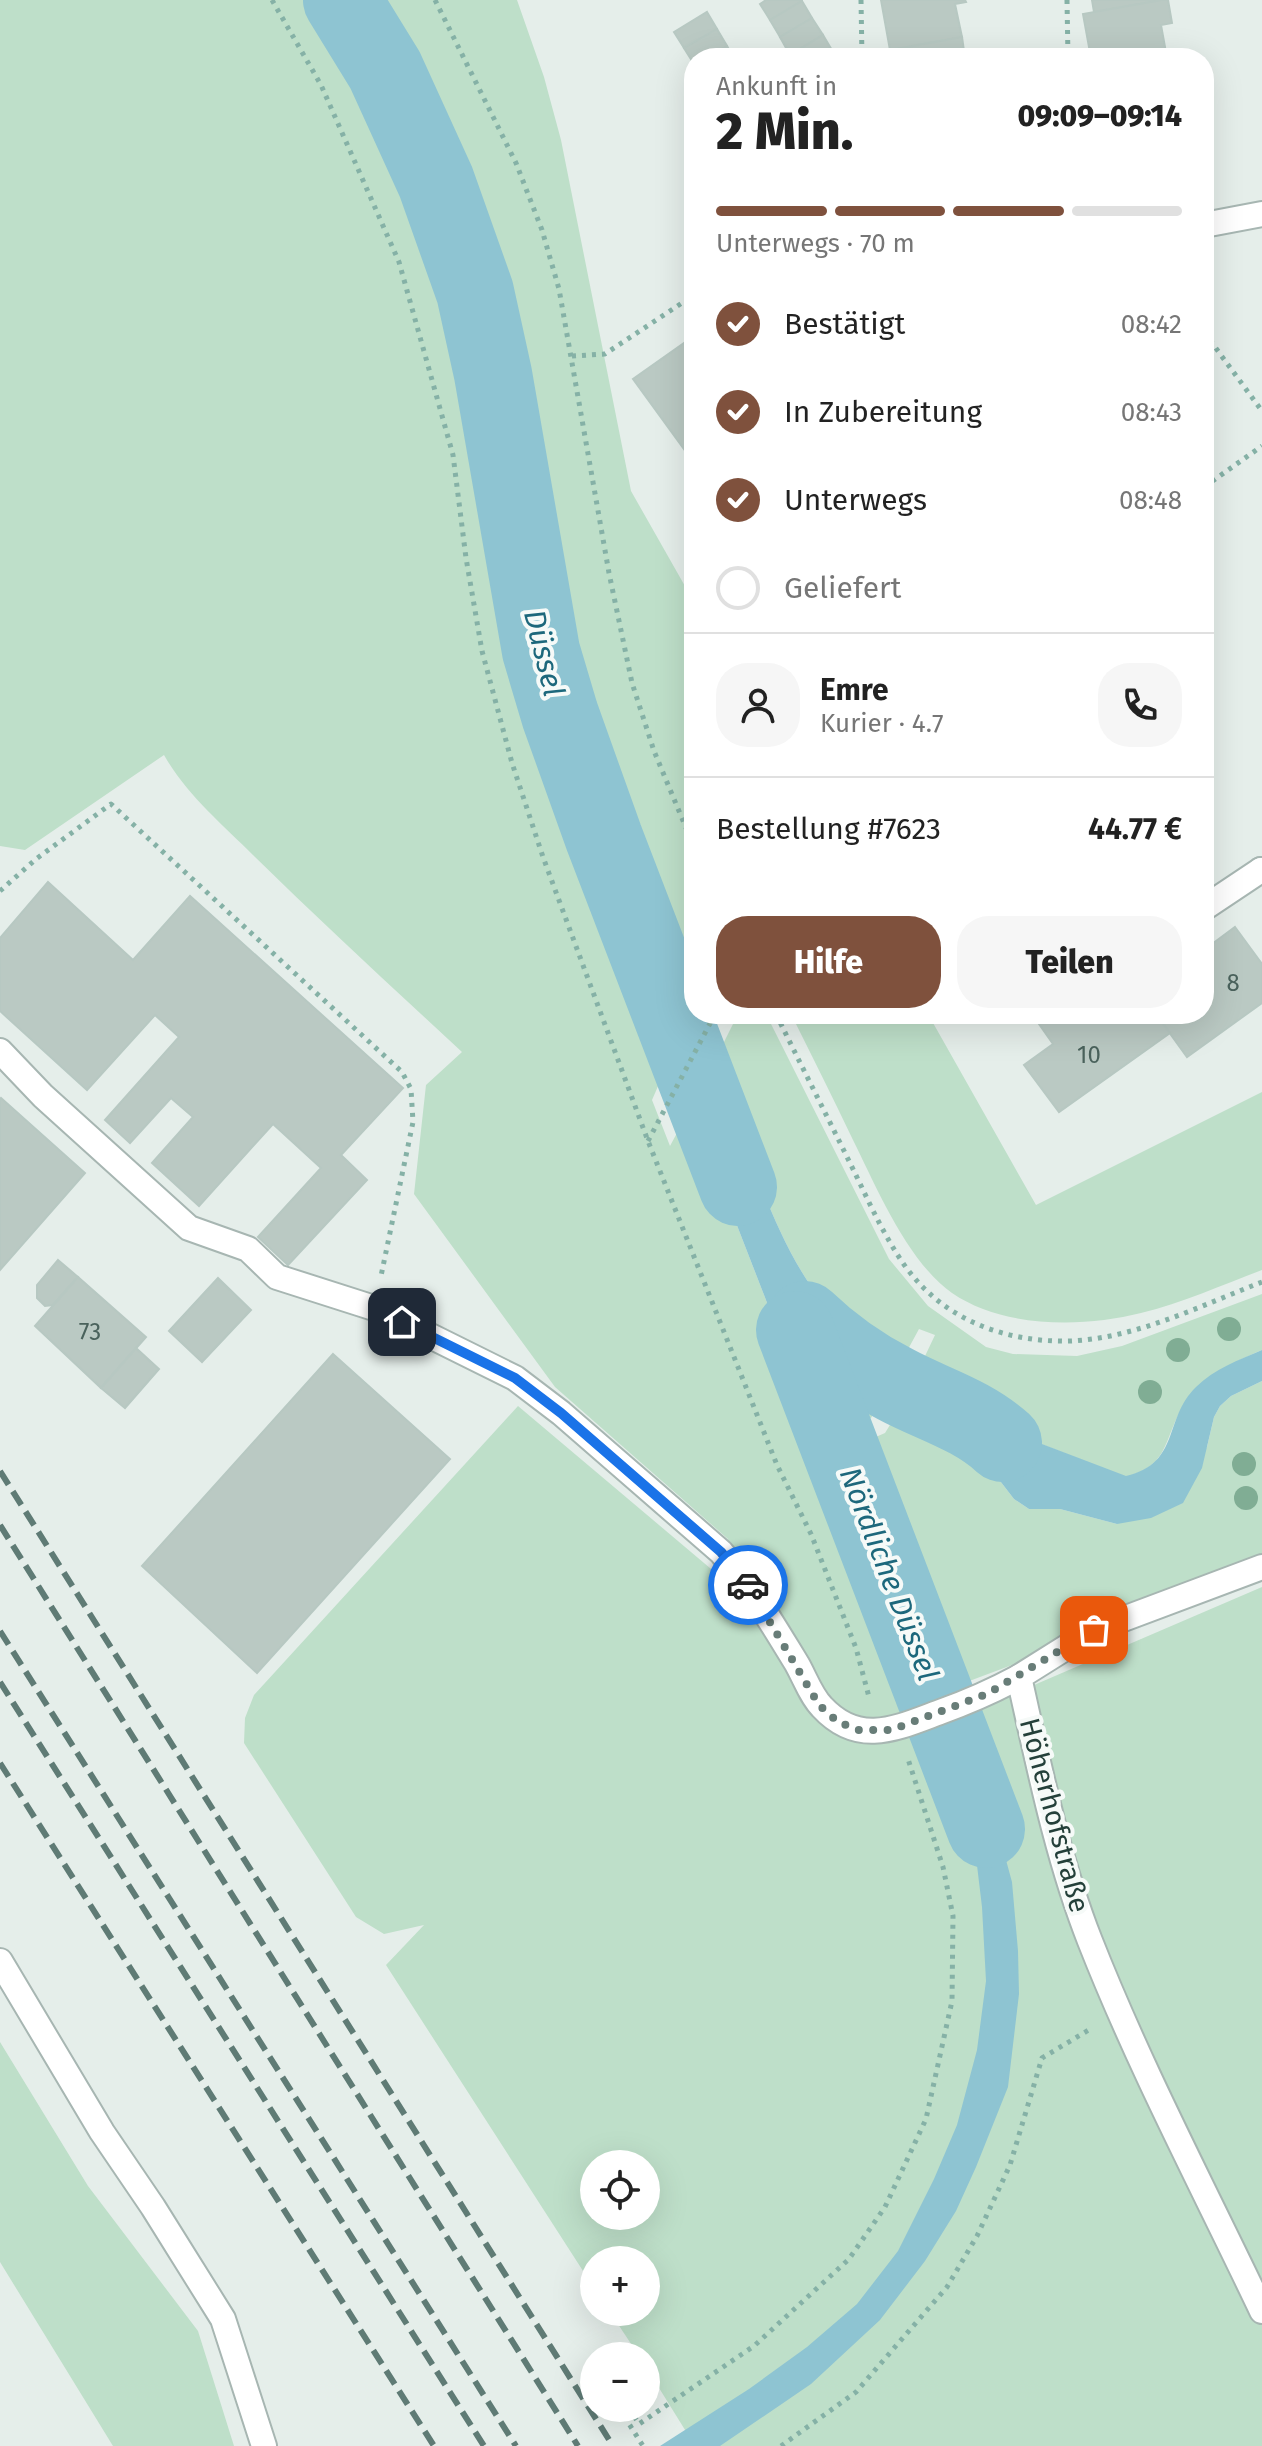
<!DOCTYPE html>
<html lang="de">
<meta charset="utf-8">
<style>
:root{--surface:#fff;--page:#f6f6f6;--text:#222;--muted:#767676;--line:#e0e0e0;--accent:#7f513d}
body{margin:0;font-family:"Fira Sans",sans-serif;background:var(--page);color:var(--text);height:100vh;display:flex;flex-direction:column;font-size:30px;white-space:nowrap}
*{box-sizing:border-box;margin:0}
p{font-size:26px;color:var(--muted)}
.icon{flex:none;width:44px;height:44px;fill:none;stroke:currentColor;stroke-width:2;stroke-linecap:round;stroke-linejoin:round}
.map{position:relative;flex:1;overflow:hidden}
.details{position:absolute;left:684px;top:48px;width:530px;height:976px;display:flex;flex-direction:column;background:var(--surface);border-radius:32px;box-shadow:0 8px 32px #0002}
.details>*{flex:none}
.tools{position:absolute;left:580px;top:2150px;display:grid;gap:16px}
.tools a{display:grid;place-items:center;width:80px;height:80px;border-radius:50%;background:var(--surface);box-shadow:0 8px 32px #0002;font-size:40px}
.pin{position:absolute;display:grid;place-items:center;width:68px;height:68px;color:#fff;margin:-34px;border-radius:16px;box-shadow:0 4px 12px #0006}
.courier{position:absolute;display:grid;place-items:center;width:80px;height:80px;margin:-40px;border:6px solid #1a73e8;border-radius:50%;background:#fff;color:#222;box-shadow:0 2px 10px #0007}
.head em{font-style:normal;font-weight:800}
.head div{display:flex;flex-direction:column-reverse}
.head{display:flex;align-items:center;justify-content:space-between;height:136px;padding:0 32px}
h1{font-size:52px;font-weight:800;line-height:60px}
.bar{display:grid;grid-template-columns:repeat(4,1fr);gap:12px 8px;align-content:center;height:96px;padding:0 32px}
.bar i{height:10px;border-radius:6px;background:var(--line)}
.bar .current{background:var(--accent)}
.bar p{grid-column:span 4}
.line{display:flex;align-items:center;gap:20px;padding:0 32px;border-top:2px solid var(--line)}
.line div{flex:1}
.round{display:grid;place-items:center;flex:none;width:84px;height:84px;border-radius:32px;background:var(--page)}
ol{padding:0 32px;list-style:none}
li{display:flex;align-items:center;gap:24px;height:88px}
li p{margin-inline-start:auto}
li .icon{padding:8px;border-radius:50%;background:var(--accent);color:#fff;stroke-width:4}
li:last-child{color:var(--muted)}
li i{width:44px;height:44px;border:4px solid var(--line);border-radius:50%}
.button{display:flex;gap:16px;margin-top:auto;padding:16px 32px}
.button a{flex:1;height:92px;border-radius:32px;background:var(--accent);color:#fff;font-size:32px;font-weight:800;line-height:92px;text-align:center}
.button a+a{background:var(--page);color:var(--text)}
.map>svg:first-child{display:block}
.green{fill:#bedfc9;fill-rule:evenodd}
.water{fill:#8ec4d2}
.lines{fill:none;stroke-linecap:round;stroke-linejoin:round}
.river{stroke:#8ec4d2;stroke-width:78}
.building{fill:#bac9c3;stroke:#b7c8c2;stroke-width:2}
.service-casing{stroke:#a7b6b2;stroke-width:28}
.minor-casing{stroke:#a7b6b2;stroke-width:28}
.path{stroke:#85b1a6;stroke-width:5;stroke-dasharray:4 6;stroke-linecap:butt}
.service{stroke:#fff;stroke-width:24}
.minor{stroke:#fff;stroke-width:24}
.rail{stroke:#5f7b75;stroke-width:6;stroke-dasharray:16 8;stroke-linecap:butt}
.tree{fill:#80ad94}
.done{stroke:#687d78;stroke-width:8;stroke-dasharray:0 14.4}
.route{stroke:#1a73e8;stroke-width:10}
.labels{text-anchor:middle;stroke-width:8;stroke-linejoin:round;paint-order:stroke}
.number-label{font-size:24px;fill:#4a625c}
.street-label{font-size:28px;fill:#24403a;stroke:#f6faf8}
.water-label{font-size:30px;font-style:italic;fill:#1d687c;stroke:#f6faf8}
</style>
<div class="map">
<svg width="1262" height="2446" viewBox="0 0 1262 2446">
<rect width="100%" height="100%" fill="#e5eeea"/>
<!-- green -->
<g class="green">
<path d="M0 0H332L377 74 431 181 478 339 537 660 669 1061 652 1100 670 1146 691 1107 813 1421 814 1438 800 1444 915 1736 1262 1587V2446H695L646 2367V2356H639L610 2312H646V2260H594V2288L386 1965 424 1925 384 1934 356 1917 244 1743 245 1718 254 1695 518 1406 736 1590 728 1539 555 1387 414 1194 426 1085 462 1052C392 987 321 922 253 855 222 824 186 794 164 755L25 850 0 846ZM594 2164H646V2216H594Z"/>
<polygon points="347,0 517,0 544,77 561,140 631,491 694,602 694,996 690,1007 567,677 490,326 452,210 386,59"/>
<path d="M738 1014H766L889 1259 928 1306 986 1347 1013 1354 1077 1356 1122 1346 1262 1294V1350C1230 1364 1201 1377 1182 1408 1163 1441 1169 1466 1125 1477L1021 1436C1004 1427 991 1412 974 1402 955 1392 936 1384 917 1373L935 1335 919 1329 900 1364C879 1352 857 1339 840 1321 775 1258 750 1144 714 1062Z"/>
<path d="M791 1014H928L1036 1205 1262 1092V1270C1222 1285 1182 1303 1141 1313 1082 1328 1003 1328 952 1293 907 1261 877 1188 853 1140 833 1098 812 1056 791 1014Z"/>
<polygon points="816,1345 882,1399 871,1418 848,1426 839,1392"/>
<polygon points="1262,1381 1262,1557 1020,1662 948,1689 857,1445 885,1433 901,1407 971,1455 984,1470 997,1477 1014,1499 1029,1509 1060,1509 1117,1524 1207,1447 1214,1417 1220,1406 1231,1396"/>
<polygon points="0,2042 88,2186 198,2331 234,2446 113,2446 0,2262"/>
</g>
<!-- water -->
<g class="water">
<path d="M714 1062C750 1144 775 1258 840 1321 857 1339 879 1352 900 1364L882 1399 817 1347 839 1392 848 1426 814 1438 813 1421 691 1107Z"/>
<path d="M1262 1350V1381L1231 1396 1220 1406 1214 1417 1202 1468 1183 1503 1151 1518 1117 1524 1060 1509H1029L1014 1499 997 1477 984 1470 971 1455 901 1407 917 1373C936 1384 955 1392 974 1402 991 1412 1004 1427 1021 1436L1126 1476C1181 1463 1163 1419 1196 1387 1214 1369 1239 1360 1262 1350Z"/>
<polygon points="857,1445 948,1689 917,1700 899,1639 824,1458"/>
<polygon points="963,1720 989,1798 1012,1882 1018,1951 1019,1994 1008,2087 976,2167 956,2211 925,2261 880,2320 811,2384 720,2446 660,2446 749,2389 807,2347 857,2304 898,2251 934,2179 957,2125 977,2050 986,1981 982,1907 976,1857 966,1820 933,1735"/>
</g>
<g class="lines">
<!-- river -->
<g class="river">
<polyline points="342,0 385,70 436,182 475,292 493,374 541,651 560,715 604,838 738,1187"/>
<path d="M805 1320C832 1346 862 1367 895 1384 932 1404 971 1414 1003 1443"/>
<polyline points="795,1330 986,1829"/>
</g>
</g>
<!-- building -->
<g class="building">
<polygon points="766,0 802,0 802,1 770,20 760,4"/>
<polygon points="881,0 965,0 966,2 955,4 962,37 890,50"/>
<polygon points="1092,0 1162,0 1094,12"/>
<polygon points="1162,0 1168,0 1172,23 1161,25 1167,58 1091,58 1083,14"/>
<polygon points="802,1 812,18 780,37 770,20"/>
<polygon points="707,12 717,29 684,48 674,32"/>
<polygon points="812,18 823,35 790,55 780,37"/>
<polygon points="717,29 727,46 706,58 694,58 694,64 684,48"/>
<polygon points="823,35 833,52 823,58 792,58 790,55"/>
<polygon points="962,37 965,58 882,58 881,52"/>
<polygon points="727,46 734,58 706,58"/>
<polygon points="694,336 694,463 633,379"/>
<polygon points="48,882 133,960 190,896 403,1088 341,1155 367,1180 288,1265 258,1237 321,1168 273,1124 199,1206 152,1163 193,1117 171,1098 130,1143 105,1120 179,1037 155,1015 87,1090 0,1011 0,938"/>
<polygon points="1235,927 1262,964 1262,1003 1187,1057 1156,1014 1204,1014 1204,950"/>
<polygon points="1032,1014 1156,1014 1170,1033 1059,1112 1024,1065 1053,1044"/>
<polygon points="1,1098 85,1173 0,1270 0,1099"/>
<polygon points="58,1260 78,1277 53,1305 45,1306 37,1298 37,1285"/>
<polygon points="78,1277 146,1337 101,1388 35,1326"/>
<polygon points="218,1278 251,1310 202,1362 169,1331"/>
<polygon points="136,1348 159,1369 125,1408 101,1388"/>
<polygon points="333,1354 450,1459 257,1673 142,1566"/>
</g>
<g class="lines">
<!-- service casing -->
<g class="service-casing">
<g id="service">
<polyline points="1204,908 1261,870"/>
<path d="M0 1051 43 1096 189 1228 248 1249 277 1277 374 1308 515 1378 561 1413 721 1552C751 1587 773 1625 797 1664 805 1678 811 1696 822 1707 859 1747 897 1728 940 1712 968 1702 993 1691 1019 1677"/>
<polyline points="0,1961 102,2132 153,2207 223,2319 264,2446"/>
</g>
</g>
<!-- minor casing -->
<g class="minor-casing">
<g id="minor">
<polyline points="1204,225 1262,214"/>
<polyline points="1261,870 1262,870"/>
<path d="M1262 1567 1094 1630 1019 1677C1039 1766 1057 1857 1090 1941 1140 2068 1204 2189 1262 2311"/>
</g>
</g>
<!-- path -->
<g class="path">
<polyline points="272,0 321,85 399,262 453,455 466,558 482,651 512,763 543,857 648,1141 777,1465 811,1534 856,1648 869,1697"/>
<polyline points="435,0 516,163 542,230 559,289 609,573 632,683 654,751 694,847"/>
<polyline points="861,0 862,58"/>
<polyline points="1067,0 1068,58"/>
<polyline points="1204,332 1262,411"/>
<polyline points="572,356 605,354 694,295"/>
<polyline points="1204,487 1262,446"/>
<polyline points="0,891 36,859 111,804 402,1072 411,1089 413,1122 381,1276"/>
<path d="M776 1014C800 1063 825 1112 849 1161 866 1195 881 1231 903 1263 941 1319 1005 1343 1071 1341 1137 1338 1202 1305 1262 1282"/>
<polyline points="648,1141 715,1014"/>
<polyline points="619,2408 643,2446"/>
<polyline points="629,2408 639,2424 754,2346 849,2259 885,2207 926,2119 952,2001 953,1916 943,1867 908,1759"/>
<polyline points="781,2446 856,2392 947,2287 977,2236 1010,2165 1042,2058 1092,2028"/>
</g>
<!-- service -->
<use href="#service" class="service"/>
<!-- minor -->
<use href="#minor" class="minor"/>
<!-- rail -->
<g class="rail">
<polyline points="0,1471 613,2446"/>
<polyline points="0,1525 578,2446"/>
<polyline points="0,1631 516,2446"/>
<polyline points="0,1682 484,2446"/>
<polyline points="0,1763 434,2446"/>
</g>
</g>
<!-- trees -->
<g class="tree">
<circle cx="1229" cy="1329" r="12"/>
<circle cx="1178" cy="1350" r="12"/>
<circle cx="1150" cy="1392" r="12"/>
<circle cx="1244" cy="1464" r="12"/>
<circle cx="1246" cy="1498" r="12"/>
</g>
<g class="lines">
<!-- done -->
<polyline class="done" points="748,1585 819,1705 838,1722 859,1730 891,1730 987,1694 1094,1630"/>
<!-- route -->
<polyline class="route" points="402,1322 515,1378 561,1413 721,1552 748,1585"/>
</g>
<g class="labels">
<!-- number labels -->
<g class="number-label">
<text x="1233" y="991">8</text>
<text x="1089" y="1063">10</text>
<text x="90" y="1340">73</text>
</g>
<!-- street labels -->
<g class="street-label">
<text transform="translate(1055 1815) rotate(75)" y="10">Höherhofstraße</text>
</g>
<!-- water labels -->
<g class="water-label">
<text transform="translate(544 653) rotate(76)" y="10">Düssel</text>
<text transform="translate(889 1574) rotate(69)" y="10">Nördliche Düssel</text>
</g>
</g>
</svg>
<div class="tools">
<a><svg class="icon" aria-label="locate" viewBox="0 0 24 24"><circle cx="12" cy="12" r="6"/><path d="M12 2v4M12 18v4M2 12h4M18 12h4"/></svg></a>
<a>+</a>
<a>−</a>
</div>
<div class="pin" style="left:1094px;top:1630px;background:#ea580c"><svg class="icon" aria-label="bag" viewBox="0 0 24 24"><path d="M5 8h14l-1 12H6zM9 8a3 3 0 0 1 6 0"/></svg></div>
<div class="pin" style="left:402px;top:1322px;background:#1f2937"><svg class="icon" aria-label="home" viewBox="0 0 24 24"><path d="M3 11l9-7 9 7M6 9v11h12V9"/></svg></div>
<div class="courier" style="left:748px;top:1585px"><svg class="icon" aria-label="car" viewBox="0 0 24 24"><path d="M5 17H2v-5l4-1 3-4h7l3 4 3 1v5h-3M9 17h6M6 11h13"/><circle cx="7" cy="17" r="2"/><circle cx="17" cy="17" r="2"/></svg></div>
<section class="details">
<div class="head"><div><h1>2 Min.</h1><p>Ankunft in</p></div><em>09:09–09:14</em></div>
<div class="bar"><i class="current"></i><i class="current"></i><i class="current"></i><i></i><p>Unterwegs · 70 m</p></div>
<ol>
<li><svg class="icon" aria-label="check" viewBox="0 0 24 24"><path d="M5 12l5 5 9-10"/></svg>Bestätigt<p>08:42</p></li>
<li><svg class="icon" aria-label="check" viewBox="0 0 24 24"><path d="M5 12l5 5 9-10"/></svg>In Zubereitung<p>08:43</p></li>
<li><svg class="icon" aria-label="check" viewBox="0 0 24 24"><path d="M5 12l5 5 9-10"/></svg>Unterwegs<p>08:48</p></li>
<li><i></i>Geliefert</li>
</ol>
<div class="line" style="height:144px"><a class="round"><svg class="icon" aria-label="person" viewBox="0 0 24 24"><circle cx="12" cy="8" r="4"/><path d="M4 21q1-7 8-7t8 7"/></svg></a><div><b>Emre</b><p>Kurier · 4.7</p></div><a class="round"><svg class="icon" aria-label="phone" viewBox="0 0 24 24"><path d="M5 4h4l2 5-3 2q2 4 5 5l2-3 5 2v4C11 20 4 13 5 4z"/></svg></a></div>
<div class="line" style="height:104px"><div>Bestellung #7623</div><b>44.77 €</b></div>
<div class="button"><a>Hilfe</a><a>Teilen</a></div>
</section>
</div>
